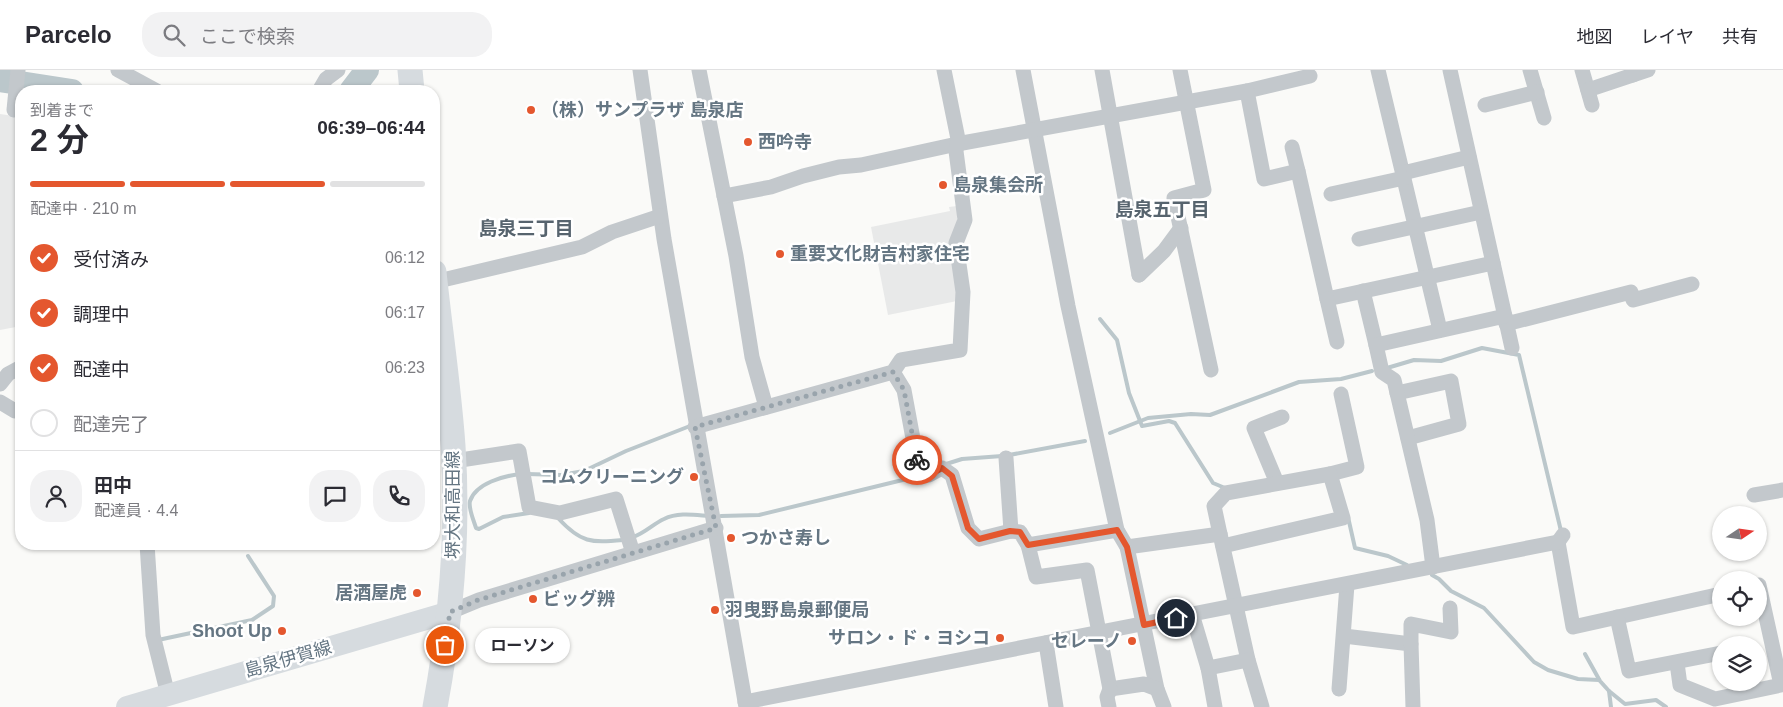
<!DOCTYPE html>
<html lang="ja">
<meta charset="utf-8">
<style>
:root{--surface:#fff;--page:#f2f2f3;--text:#2b2b33;--muted:#7c7c81;--line:#e1e1e2;--accent:#e4572e}
body{margin:0;font-family:Arial,"Noto Sans JP",sans-serif;background:var(--page);color:var(--text);height:100vh;display:flex;flex-direction:column;font-size:19px;white-space:nowrap}
*{box-sizing:border-box;margin:0}
p{font-size:16px;color:var(--muted)}
.icon{flex:none;width:28px;height:28px;fill:none;stroke:currentColor;stroke-width:2;stroke-linecap:round;stroke-linejoin:round}
.map{position:relative;flex:1;overflow:hidden}
.details{position:absolute;left:15px;top:15px;width:425px;height:465px;display:flex;flex-direction:column;background:var(--surface);border-radius:20px;box-shadow:0 1px 4px #0004}
.details>*{flex:none}
.needle{width:32px;rotate:77deg}
.fabs{position:absolute;left:1712px;top:436px;display:grid;gap:10px}
.fabs a{display:grid;place-items:center;width:55px;height:55px;border-radius:50%;background:var(--surface);box-shadow:0 1px 4px #0004;font-size:25px}
.pin{position:absolute;display:grid;place-items:center;width:42px;height:42px;color:#fff;margin:-21px;border:2px solid #fff;border-radius:50%;box-shadow:0 1px 5px #0007}
.courier{position:absolute;display:grid;place-items:center;width:50px;height:50px;margin:-25px;border:4px solid #e4572e;border-radius:50%;background:#fff;color:#222;box-shadow:0 1px 6px #0007}
.bubble{position:absolute;height:35px;border-radius:18px;background:var(--surface);box-shadow:0 1px 4px #0004;font-size:16px;font-weight:700;line-height:35px;text-align:center}
.summary em{font-style:normal;font-weight:700}
.summary div{display:flex;flex-direction:column-reverse}
.summary{display:flex;align-items:center;justify-content:space-between;height:85px;padding:0 15px}
h1{font-size:32px;font-weight:700;line-height:38px}
.bar{display:grid;grid-template-columns:repeat(4,1fr);gap:8px 5px;align-content:center;height:60px;padding:0 15px}
.bar i{height:6px;border-radius:4px;background:var(--line)}
.bar .active{background:var(--accent)}
.bar p{grid-column:span 4}
.line{display:flex;align-items:center;gap:12px;padding:0 15px;border-top:1px solid var(--line)}
.line div{flex:1}
.round{display:grid;place-items:center;flex:none;width:52px;height:52px;border-radius:20px;background:var(--page)}
ol{padding:0 15px;list-style:none}
li{display:flex;align-items:center;gap:15px;height:55px}
li p{margin-inline-start:auto}
li .icon{padding:5px;border-radius:50%;background:var(--accent);color:#fff;stroke-width:4}
li:last-child{color:var(--muted)}
li i{width:28px;height:28px;border:2px solid var(--line);border-radius:50%}
header{display:flex;align-items:center;gap:30px;box-sizing:border-box;height:70px;padding:0 25px;background:var(--surface);border-bottom:1px solid var(--line)}
header strong{font-size:24px}
nav{display:flex;gap:28px;margin-inline-start:auto;font-size:18px}
.search{width:350px;height:45px;background:var(--page);display:flex;align-items:center;gap:12px;box-sizing:border-box;padding:0 18px;border-radius:20px;color:var(--muted);font-size:19px}
.map>svg:first-child{display:block}
.built{fill:#e8e9e9}
.lines{fill:none;stroke-linecap:round;stroke-linejoin:round}
.stream{stroke:#bbc7cb;stroke-width:4}
.river{stroke:#bbc7cb;stroke-width:24}
.minor{stroke:#c3c8cc;stroke-width:15}
.secondary{stroke:#d6dbdf;stroke-width:22}
.primary{stroke:#d6dbdf;stroke-width:25}
.done{stroke:#99a4ac;stroke-width:5;stroke-dasharray:0 9}
.route{stroke:#e4572e;stroke-width:6}
.poi-dot{fill:#e4572e;stroke:#fff;stroke-width:2}
.labels{text-anchor:middle;stroke-width:5;stroke-linejoin:round;paint-order:stroke}
.poi-label{font-size:18px;font-weight:bold;fill:#657683;stroke:#fff;text-anchor:start}
.street-label{font-size:18px;fill:#657683;stroke:#fff}
.neighbourhood-label{font-size:19px;font-weight:bold;fill:#57646e;stroke:#fff}
</style>
<header>
<strong>Parcelo</strong>
<div class="search"><svg class="icon" aria-label="search" viewBox="0 0 24 24"><circle cx="10" cy="10" r="6"/><path d="M15 15l6 6"/></svg>ここで検索</div>
<nav><a>地図</a><a>レイヤ</a><a>共有</a></nav>
</header>
<div class="map">
<svg width="1783" height="637" viewBox="0 0 1783 637">
<rect width="100%" height="100%" fill="#fafaf8"/>
<!-- built -->
<g class="built">
<polygon points="0,44 21,47 21,256 0,260"/>
<polygon points="957,136 957,231 888,245 871,157 950,141 949,137"/>
</g>
<g class="lines">
<!-- stream -->
<g class="stream">
<polyline points="1100,249 1117,270 1129,323 1142,356 1169,351 1175,353 1213,413 1225,418"/>
<polyline points="1387,298 1414,290 1441,291 1482,278 1519,285 1561,461"/>
<polyline points="1110,363 1148,348 1191,344 1210,345 1299,312 1341,309 1372,301"/>
<polyline points="1009,385 1085,371"/>
<polyline points="943,395 962,389 1002,386"/>
<path d="M520 404C504 406 476 413 470 431 468 438 474 451 476 458L479 459 503 447 529 443"/>
<polyline points="527,404 561,405 584,401 626,381 690,356"/>
<polyline points="434,443 436,443"/>
<polyline points="721,446 759,445 919,406"/>
<polyline points="1348,447 1355,478 1388,486 1407,495"/>
<path d="M558 448C581 473 591 473 623 470"/>
<path d="M633 467C645 463 653 454 664 449 678 442 695 445 709 446"/>
<polyline points="1432,505 1439,509 1451,521 1484,538 1534,592 1548,600 1578,609 1599,610"/>
<polyline points="158,570 252,550 273,536 274,526 248,486"/>
<polyline points="1585,584 1600,611 1609,621 1611,637"/>
<polyline points="1609,621 1625,634 1656,630 1666,637"/>
</g>
<!-- river -->
<g class="river">
<polyline points="0,10 72,21"/>
<polyline points="351,21 367,0"/>
</g>
<!-- minor -->
<g class="minor">
<polyline points="118,0 157,21"/>
<polyline points="640,0 664,169 746,637"/>
<polyline points="699,0 736,186 752,287 766,337"/>
<polyline points="1023,0 1068,236 1117,460 1127,477 1157,619 1164,637"/>
<polyline points="1102,0 1139,205"/>
<polyline points="1180,0 1204,120 1174,128 1211,300"/>
<polyline points="1378,0 1440,260"/>
<polyline points="1450,0 1512,278"/>
<polyline points="1530,0 1544,48"/>
<polyline points="1582,0 1592,35"/>
<polyline points="1633,5 1648,0"/>
<polyline points="1588,20 1633,5 1632,0"/>
<polyline points="319,21 326,9 338,0"/>
<polyline points="1247,21 1310,6"/>
<polyline points="1485,35 1537,22"/>
<polyline points="14,40 18,0"/>
<polyline points="1292,77 1298,101"/>
<polyline points="1403,103 1469,87"/>
<polyline points="1331,124 1404,108"/>
<polyline points="724,126 771,117 803,106 839,97 861,95 957,74 1247,21 1264,109 1298,101 1327,229 1493,193"/>
<polyline points="1359,169 1481,142"/>
<polyline points="1139,205 1164,181 1181,158"/>
<polyline points="434,212 582,177 612,162 660,146"/>
<polyline points="1363,221 1376,275"/>
<polyline points="1327,229 1337,272"/>
<polyline points="1506,254 1631,222 1633,230 1692,214"/>
<polyline points="893,302 904,320 919,401 929,405 942,398 952,405 968,458 979,469 1011,461 1020,462 1028,475 1036,507 1087,500 1110,619 1144,614 1157,619"/>
<polyline points="0,314 8,304 21,297"/>
<polyline points="1397,323 1451,311 1459,354 1408,368"/>
<polyline points="0,332 15,341 21,341"/>
<polyline points="695,357 893,302 901,290 960,280 963,222 956,173 965,150 956,81 958,69 944,0"/>
<polyline points="1006,388 1011,461"/>
<polyline points="454,391 519,381 529,437 560,443 616,429 633,483"/>
<polyline points="1330,404 1357,397 1341,324"/>
<polyline points="1277,413 1254,358 1282,347"/>
<polyline points="1754,425 1783,420"/>
<polyline points="1220,464 1214,436 1226,423 1330,404 1343,448 1223,476"/>
<polyline points="1563,465 1558,472 1573,557 1721,524"/>
<polyline points="147,474 153,565 168,625"/>
<polyline points="1028,475 1117,460"/>
<polyline points="1127,477 1220,464 1248,590 1262,637"/>
<polyline points="1433,497 1427,450 1394,310 1382,302 1376,275 1505,246"/>
<polyline points="450,542 479,530 716,458"/>
<polyline points="1192,544 1208,598 1215,637"/>
<polyline points="1617,547 1629,601 1721,583"/>
<polyline points="1344,566 1411,574 1413,637"/>
<polyline points="1046,573 1056,637"/>
<polyline points="1411,574 1411,554 1451,562 1450,538"/>
<polyline points="1677,593 1680,615 1715,629 1781,615 1759,515"/>
<polyline points="1208,598 1248,590"/>
<polyline points="1339,619 1347,515"/>
<path d="M745 632C1016 578 1287 526 1558 472"/>
<polyline points="1109,637 1107,627 1110,619"/>
</g>
<!-- secondary -->
<polyline class="secondary" points="127,637 450,542"/>
<!-- primary -->
<g class="primary">
<polyline points="410,0 412,21"/>
<path d="M434 202C440 260 449 318 453 376 459 464 451 551 435 637"/>
</g>
</g>
<g class="lines">
<!-- done -->
<polyline class="done" points="445,575 450,542 478,530 716,458 695,357 893,302 904,320 917,390"/>
<!-- route -->
<polyline class="route" points="917,390 919,401 929,405 942,398 952,406 968,458 979,469 1010,461 1020,462 1028,475 1117,460 1127,477 1144,555 1176,548"/>
</g>
<!-- markers -->
<g class="poi-dot">
<circle cx="531" cy="40" r="5"/>
<circle cx="748" cy="72" r="5"/>
<circle cx="943" cy="115" r="5"/>
<circle cx="780" cy="184" r="5"/>
<circle cx="694" cy="407" r="5"/>
<circle cx="731" cy="468" r="5"/>
<circle cx="417" cy="523" r="5"/>
<circle cx="533" cy="529" r="5"/>
<circle cx="715" cy="540" r="5"/>
<circle cx="282" cy="561" r="5"/>
<circle cx="1000" cy="568" r="5"/>
<circle cx="1132" cy="571" r="5"/>
</g>
<g class="labels">
<!-- poi labels -->
<g class="poi-label">
<text x="541" y="46">（株）サンプラザ 島泉店</text>
<text x="758" y="78">西吟寺</text>
<text x="953" y="121">島泉集会所</text>
<text x="790" y="190">重要文化財吉村家住宅</text>
<text x="684" y="413" text-anchor="end">コムクリーニング</text>
<text x="741" y="474">つかさ寿し</text>
<text x="407" y="529" text-anchor="end">居酒屋虎</text>
<text x="543" y="535">ビッグ辨</text>
<text x="725" y="546">羽曳野島泉郵便局</text>
<text x="272" y="567" text-anchor="end">Shoot Up</text>
<text x="990" y="574" text-anchor="end">サロン・ド・ヨシコ</text>
<text x="1122" y="577" text-anchor="end">セレーノ</text>
</g>
<!-- street labels -->
<g class="street-label">
<text transform="translate(453 435) rotate(-90)" y="6">堺大和高田線</text>
<text transform="translate(288 589) rotate(-16)" y="6">島泉伊賀線</text>
</g>
<!-- neighbourhood labels -->
<g class="neighbourhood-label">
<text x="1162" y="146">島泉五丁目</text>
<text x="526" y="165">島泉三丁目</text>
</g>
</g>
</svg>
<div class="fabs">
<a><svg class="needle" viewBox="-14 -14 28 28"><path d="M0-13l5 13h-10z" fill="#e53935"/><path d="M0 13l5-13h-10z" fill="#7c7c81"/></svg></a>
<a><svg class="icon" aria-label="locate" viewBox="0 0 24 24"><circle cx="12" cy="12" r="6"/><path d="M12 2v4M12 18v4M2 12h4M18 12h4"/></svg></a>
<a><svg class="icon" aria-label="layers" viewBox="0 0 24 24"><path d="M12 4l9 5-9 5-9-5zM3 14l9 5 9-5"/></svg></a>
</div>
<div class="pin" style="left:445px;top:575px;background:#ea580c"><svg class="icon" aria-label="bag" viewBox="0 0 24 24"><path d="M5 8h14l-1 12H6zM9 8a3 3 0 0 1 6 0"/></svg></div>
<div class="pin" style="left:1176px;top:548px;background:#1f2937"><svg class="icon" aria-label="home" viewBox="0 0 24 24"><path d="M3 11l9-7 9 7M6 9v11h12V9"/></svg></div>
<div class="courier" style="left:917px;top:390px"><svg class="icon" aria-label="bike" viewBox="0 0 24 24"><circle cx="6" cy="16" r="4"/><circle cx="18" cy="16" r="4"/><path d="M6 16l4-8h5l3 8M10 8l3 8H6M13 5h3"/></svg></div>
<div class="bubble" style="left:475px;top:558px;width:95px">ローソン</div>
<section class="details">
<div class="summary"><div><h1>2 分</h1><p>到着まで</p></div><em>06:39–06:44</em></div>
<div class="bar"><i class="active"></i><i class="active"></i><i class="active"></i><i></i><p>配達中 · 210 m</p></div>
<ol>
<li><svg class="icon" aria-label="check" viewBox="0 0 24 24"><path d="M5 12l5 5 9-10"/></svg>受付済み<p>06:12</p></li>
<li><svg class="icon" aria-label="check" viewBox="0 0 24 24"><path d="M5 12l5 5 9-10"/></svg>調理中<p>06:17</p></li>
<li><svg class="icon" aria-label="check" viewBox="0 0 24 24"><path d="M5 12l5 5 9-10"/></svg>配達中<p>06:23</p></li>
<li><i></i>配達完了</li>
</ol>
<div class="line" style="height:90px"><a class="round"><svg class="icon" aria-label="person" viewBox="0 0 24 24"><circle cx="12" cy="8" r="4"/><path d="M4 21q1-7 8-7t8 7"/></svg></a><div><b>田中</b><p>配達員 · 4.4</p></div><a class="round"><svg class="icon" aria-label="chat" viewBox="0 0 24 24"><path d="M4 5h16v11H9l-5 4z"/></svg></a><a class="round"><svg class="icon" aria-label="phone" viewBox="0 0 24 24"><path d="M5 4h4l2 5-3 2q2 4 5 5l2-3 5 2v4C11 20 4 13 5 4z"/></svg></a></div>
</section>
</div>
